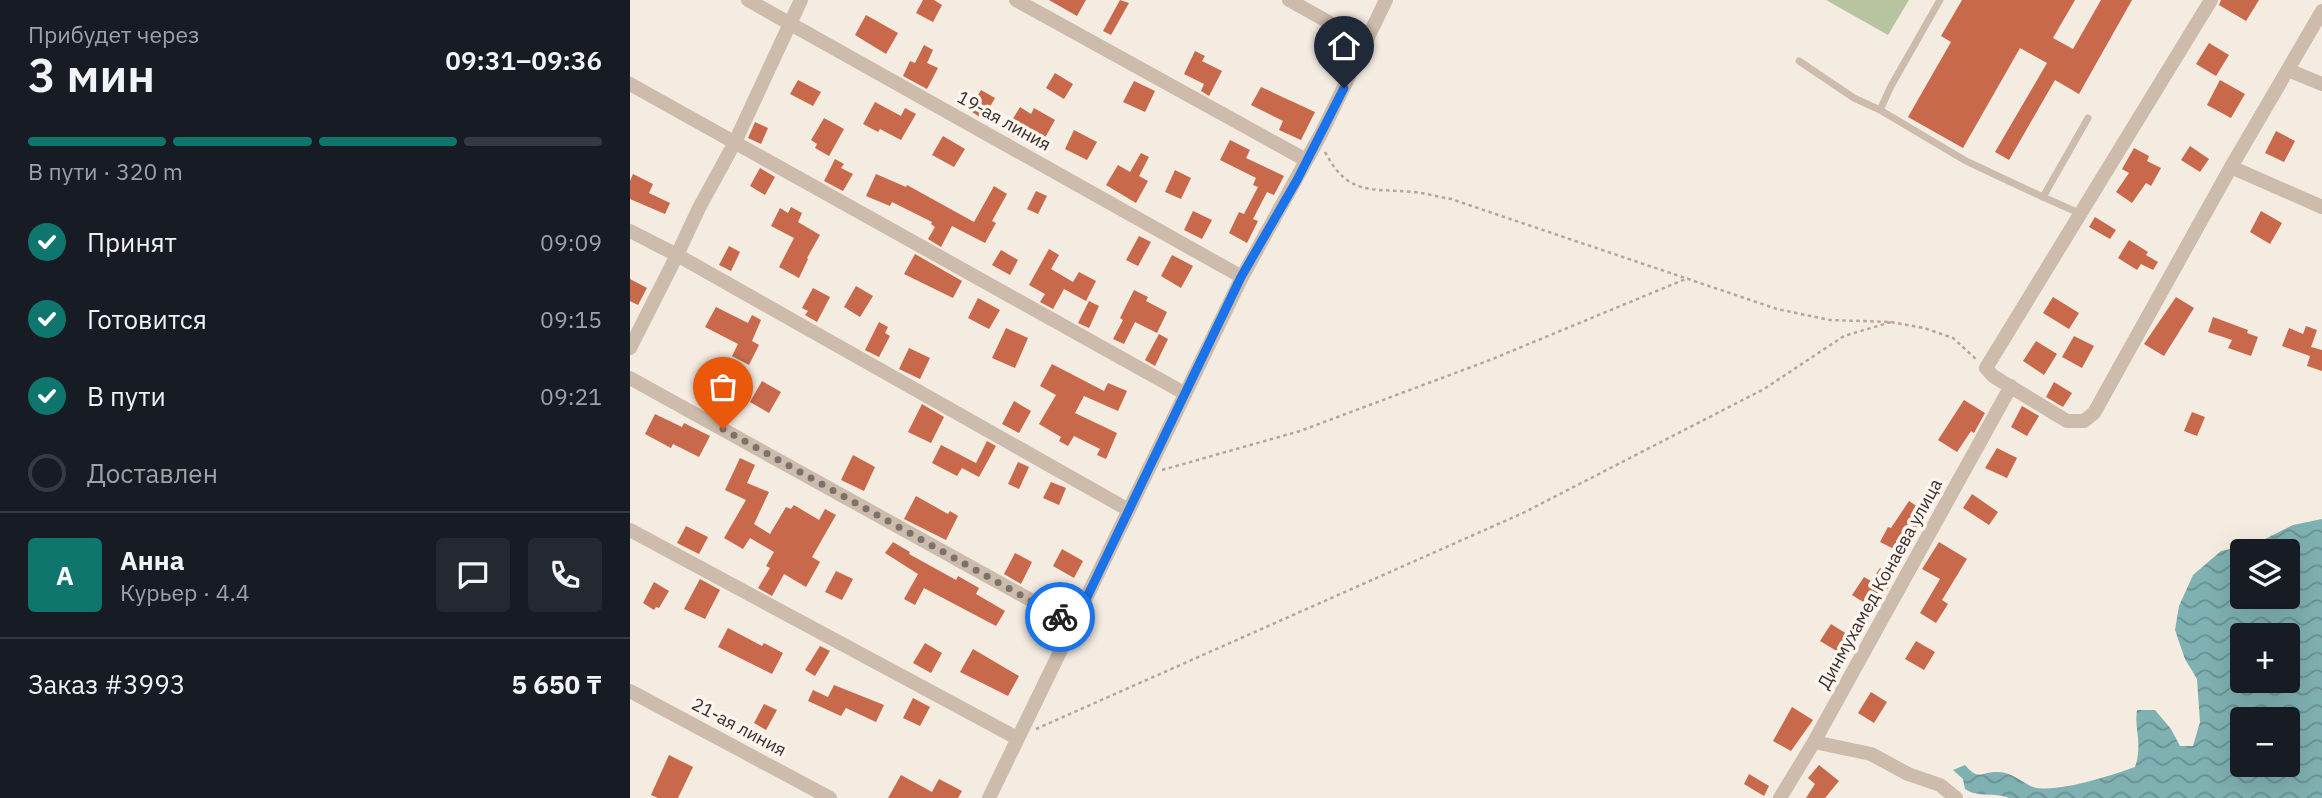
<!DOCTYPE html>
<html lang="ru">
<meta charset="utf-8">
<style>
:root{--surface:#171b24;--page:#242831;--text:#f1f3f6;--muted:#9ea1a6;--line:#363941;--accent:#0f766e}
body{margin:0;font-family:"IBM Plex Sans",sans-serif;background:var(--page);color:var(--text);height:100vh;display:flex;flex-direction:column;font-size:26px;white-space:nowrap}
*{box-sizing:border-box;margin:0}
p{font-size:23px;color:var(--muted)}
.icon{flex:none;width:38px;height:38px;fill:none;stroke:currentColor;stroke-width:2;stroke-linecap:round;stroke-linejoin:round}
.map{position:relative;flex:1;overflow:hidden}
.details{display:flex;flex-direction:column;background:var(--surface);width:630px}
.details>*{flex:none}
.tools{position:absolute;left:1600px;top:539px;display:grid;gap:14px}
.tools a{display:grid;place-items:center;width:70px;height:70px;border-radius:7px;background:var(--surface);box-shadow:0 7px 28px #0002;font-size:35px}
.pin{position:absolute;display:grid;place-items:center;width:60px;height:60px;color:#fff;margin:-72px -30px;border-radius:50% 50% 50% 0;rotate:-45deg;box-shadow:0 0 7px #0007}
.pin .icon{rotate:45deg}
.courier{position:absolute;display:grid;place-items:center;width:70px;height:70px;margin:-35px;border:5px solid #1a73e8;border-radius:50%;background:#fff;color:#222;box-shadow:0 2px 9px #0007}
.headline em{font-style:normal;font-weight:600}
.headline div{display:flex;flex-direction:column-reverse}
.headline{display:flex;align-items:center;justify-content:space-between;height:119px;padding:0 28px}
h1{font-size:46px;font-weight:600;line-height:52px}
.bar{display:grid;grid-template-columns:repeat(4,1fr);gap:10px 7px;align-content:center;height:84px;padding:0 28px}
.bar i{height:9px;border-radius:5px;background:var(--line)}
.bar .on{background:var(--accent)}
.bar p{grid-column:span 4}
.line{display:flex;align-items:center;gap:18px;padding:0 28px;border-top:2px solid var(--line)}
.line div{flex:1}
.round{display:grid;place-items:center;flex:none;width:74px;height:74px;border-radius:7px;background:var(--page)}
ol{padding:0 28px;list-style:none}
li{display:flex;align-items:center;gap:21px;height:77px}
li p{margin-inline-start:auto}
li .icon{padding:7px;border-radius:50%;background:var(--accent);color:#fff;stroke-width:4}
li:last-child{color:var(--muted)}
li i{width:38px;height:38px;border:4px solid var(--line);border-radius:50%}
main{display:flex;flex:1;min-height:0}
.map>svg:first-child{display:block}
.pitch{fill:#b8c4a0}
.water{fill:url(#water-waves);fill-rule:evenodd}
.building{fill:#c8694b}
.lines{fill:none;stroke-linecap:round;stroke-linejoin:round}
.path{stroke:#b9a596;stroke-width:2.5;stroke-dasharray:3.5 3.5;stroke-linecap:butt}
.service{stroke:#cdbbac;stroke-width:7}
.minor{stroke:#cdbbac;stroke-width:14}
.done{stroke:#7c716b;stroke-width:7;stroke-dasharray:0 12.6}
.route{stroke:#1a73e8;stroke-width:9}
.labels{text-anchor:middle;stroke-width:7;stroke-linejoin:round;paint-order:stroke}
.street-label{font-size:18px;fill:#3b302b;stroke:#fbf5ee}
</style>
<main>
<section class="details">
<div class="headline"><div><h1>3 мин</h1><p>Прибудет через</p></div><em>09:31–09:36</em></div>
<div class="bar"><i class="on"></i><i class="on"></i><i class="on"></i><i></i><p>В пути · 320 m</p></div>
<ol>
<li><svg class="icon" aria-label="check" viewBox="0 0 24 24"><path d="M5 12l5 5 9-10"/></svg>Принят<p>09:09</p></li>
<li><svg class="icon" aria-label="check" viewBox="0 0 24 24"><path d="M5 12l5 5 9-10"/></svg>Готовится<p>09:15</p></li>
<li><svg class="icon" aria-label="check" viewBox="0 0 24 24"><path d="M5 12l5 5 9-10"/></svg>В пути<p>09:21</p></li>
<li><i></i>Доставлен</li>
</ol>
<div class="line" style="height:126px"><b class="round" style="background:var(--accent);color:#fff">А</b><div><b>Анна</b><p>Курьер · 4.4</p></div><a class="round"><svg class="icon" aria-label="chat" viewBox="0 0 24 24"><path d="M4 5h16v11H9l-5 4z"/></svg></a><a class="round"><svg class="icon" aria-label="phone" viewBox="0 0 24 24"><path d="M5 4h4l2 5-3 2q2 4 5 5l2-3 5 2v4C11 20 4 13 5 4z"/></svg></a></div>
<div class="line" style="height:91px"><div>Заказ #3993</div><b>5 650 ₸</b></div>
</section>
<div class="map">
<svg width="1692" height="798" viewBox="0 0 1692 798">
<defs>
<pattern id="water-waves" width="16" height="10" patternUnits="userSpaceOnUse" patternTransform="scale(1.75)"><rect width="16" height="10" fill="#7fb0b2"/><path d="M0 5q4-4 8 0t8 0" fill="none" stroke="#699091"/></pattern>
</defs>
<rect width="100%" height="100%" fill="#f4ebe1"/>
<!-- pitch -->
<polygon class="pitch" points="1196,0 1279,0 1258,35"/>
<!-- water -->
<path class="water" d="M1692 519V798H1379C1365 792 1348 798 1335 789L1333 779 1323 770 1335 765C1349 782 1352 771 1368 772 1382 772 1391 782 1403 787 1425 794 1483 775 1505 767 1513 743 1504 731 1507 710H1525L1541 729 1550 746H1563L1570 722 1567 679 1555 659 1545 630 1549 606 1563 575 1591 551 1627 543 1663 525ZM1612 551H1657V597H1612ZM1612 635H1657V681H1612ZM1612 719H1657V765H1612Z"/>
<!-- building -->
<g class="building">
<polygon points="293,0 304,0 312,5 303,22 286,13"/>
<polygon points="419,0 456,0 447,16"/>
<polygon points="490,0 499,3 481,35 473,31"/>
<polygon points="1332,0 1445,0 1423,38 1443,49 1471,0 1502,0 1449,94 1425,80 1379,160 1365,152 1417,63 1390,48 1333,148 1278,117 1321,42 1311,36"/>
<polygon points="1591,0 1629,0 1616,21 1589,5"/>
<polygon points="236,15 268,33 256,54 225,35"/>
<polygon points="1579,43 1599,55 1586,76 1566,64"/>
<polygon points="294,45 303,50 297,63 308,68 297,89 273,76 280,61 285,63"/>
<polygon points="565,51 575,56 572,61 592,71 579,96 571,91 574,84 554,74"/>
<polygon points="425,73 443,84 434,99 416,88"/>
<polygon points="168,80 191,92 183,106 160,94"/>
<polygon points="1590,80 1615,94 1601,118 1577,105"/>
<polygon points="504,81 525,91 515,112 493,102"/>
<polygon points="631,87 685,112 671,140 649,130 653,121 621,105"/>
<polygon points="351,90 365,98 353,119 339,110"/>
<polygon points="245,102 271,116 275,108 286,114 271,140 250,129 248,132 233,124"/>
<polygon points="390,107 401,114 404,108 425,120 412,143 391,130 386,138 375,132"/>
<polygon points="194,118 214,129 199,156 185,148 187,144 181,140"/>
<polygon points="125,122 138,128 131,144 118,138"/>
<polygon points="444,130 467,142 457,160 435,149"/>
<polygon points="1646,131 1665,141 1654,162 1635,153"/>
<polygon points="313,136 335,149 324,167 302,155"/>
<polygon points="600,140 620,150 616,158 654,176 644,195 637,192 623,219 628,221 617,243 599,233 609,212 614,214 628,187 623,185 626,178 590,160"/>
<polygon points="1560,146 1579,159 1570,172 1551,160"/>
<polygon points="1504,148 1519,156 1517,161 1531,168 1521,186 1516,183 1502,203 1486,192 1499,173 1492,169"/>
<polygon points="511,153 519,157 509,176 518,181 506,203 476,185 488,165 500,172"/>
<polygon points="205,159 214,164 211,168 223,174 213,191 194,181"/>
<polygon points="130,168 145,177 135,195 120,186"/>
<polygon points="545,170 561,178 551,199 535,192"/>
<polygon points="3,174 23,184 19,193 40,203 35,214 0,199 0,181"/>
<polygon points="246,174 276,187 277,185 344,222 364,186 377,194 362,221 366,223 355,243 322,226 311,247 298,239 305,227 301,224 302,222 262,202 260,206 236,196"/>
<polygon points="406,191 417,196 408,214 397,209"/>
<polygon points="161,207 172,213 168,222 190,235 177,258 178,259 169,278 149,267 164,238 141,226 150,208 158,213"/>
<polygon points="563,211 582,220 572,239 554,230"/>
<polygon points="1631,211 1652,223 1640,244 1620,232"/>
<polygon points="1465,217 1486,230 1480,239 1459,227"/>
<polygon points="509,236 521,242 508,266 496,260"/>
<polygon points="1499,240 1518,252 1516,255 1528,262 1523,270 1511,264 1507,270 1488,258"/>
<polygon points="99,246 110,252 101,271 89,265"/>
<polygon points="419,249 429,255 421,269 443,282 449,272 466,281 456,301 434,289 423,309 410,302 415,294 399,285"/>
<polygon points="371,250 388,260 380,275 362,265"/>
<polygon points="285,254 332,281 323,298 274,274"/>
<polygon points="542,255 563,266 551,288 531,276"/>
<polygon points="0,279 17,288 8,305 0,301"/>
<polygon points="226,286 243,296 230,317 214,307"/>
<polygon points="183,288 200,297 187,322 175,315 178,311 172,308"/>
<polygon points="504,290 518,297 516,301 537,312 527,333 505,322 494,344 483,339 493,320 490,318"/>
<polygon points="1423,297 1449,313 1439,329 1413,313"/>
<polygon points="1546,297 1564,308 1534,356 1514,344"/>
<polygon points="348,298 370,310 359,329 338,318"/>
<polygon points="459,301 469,306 459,328 448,323"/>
<polygon points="86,307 118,323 122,315 131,320 122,341 129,345 119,365 102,356 108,344 75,327"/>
<polygon points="1583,317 1618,330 1617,333 1628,337 1621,356 1598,348 1602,340 1578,332"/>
<polygon points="249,322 258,327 255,333 260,336 249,357 235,350"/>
<polygon points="1676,326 1687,330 1681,347 1692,350 1692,371 1677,366 1680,356 1652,346 1659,328 1673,334"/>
<polygon points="376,328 398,338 385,368 362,358"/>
<polygon points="529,334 538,339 525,366 515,360"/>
<polygon points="1444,336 1464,346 1452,368 1432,357"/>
<polygon points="1406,341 1427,354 1414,375 1393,361"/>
<polygon points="279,348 300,358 290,379 269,369"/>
<polygon points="422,364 474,391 478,383 497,391 488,411 454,396 445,413 487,433 476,459 467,455 470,449 444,436 438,446 429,441 431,437 409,424 426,395 410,386"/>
<polygon points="132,381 151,392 139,413 120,402"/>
<polygon points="1424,382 1442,393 1433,407 1416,397"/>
<polygon points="1334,400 1355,413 1344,433 1341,431 1327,452 1308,440"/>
<polygon points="384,401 401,411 389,433 372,424"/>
<polygon points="292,404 314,417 301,443 278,432"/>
<polygon points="1392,406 1409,416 1397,436 1381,427"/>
<polygon points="1562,412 1575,417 1567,436 1554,431"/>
<polygon points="25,414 52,427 54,423 80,436 69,457 43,444 41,448 15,434"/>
<polygon points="357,441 366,446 349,477 332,468 327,476 302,463 311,445 346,463"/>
<polygon points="1367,448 1387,458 1377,478 1355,468"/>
<polygon points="223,455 245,467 234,491 211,480"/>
<polygon points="110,458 125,465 117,483 139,492 124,524 140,534 156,507 161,509 164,505 189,520 195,509 206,515 182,557 190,562 176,587 154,574 142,596 128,588 140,568 136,566 144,552 120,538 113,549 94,538 116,500 95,490"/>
<polygon points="388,462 399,467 389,489 378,484"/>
<polygon points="421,482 436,488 429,505 413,498"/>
<polygon points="1342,494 1368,512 1359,525 1333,508"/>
<polygon points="286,496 318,514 320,511 328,516 316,540 274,519"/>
<polygon points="1279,501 1297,513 1280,538 1284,540 1276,555 1250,542 1258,527 1261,528"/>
<polygon points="56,526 78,537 69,554 47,543"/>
<polygon points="263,542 280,552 279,554 326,580 328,576 349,588 346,594 375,611 366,626 294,588 285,605 274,599 288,574 255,553"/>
<polygon points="1309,542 1337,559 1312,600 1318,604 1306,623 1290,613 1310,579 1292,569"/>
<polygon points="432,549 453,561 444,578 423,566"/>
<polygon points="385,553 402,562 391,584 374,574"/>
<polygon points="1250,568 1254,571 1255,568 1265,575 1246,610 1222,595 1234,577 1241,581"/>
<polygon points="206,571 223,579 212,600 195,592"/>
<polygon points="70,579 90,590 75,619 54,609"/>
<polygon points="24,582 39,591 29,608 26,607 24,610 13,603"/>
<polygon points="1201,624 1220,636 1210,653 1190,641"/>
<polygon points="98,628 132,646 134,643 153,653 142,674 88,647"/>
<polygon points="1286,641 1305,652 1294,670 1275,659"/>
<polygon points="295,643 312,653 301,673 283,663"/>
<polygon points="190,646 200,651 185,676 175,670"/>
<polygon points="343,649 389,676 378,696 330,672"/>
<polygon points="1204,653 1218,660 1210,674 1197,667"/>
<polygon points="204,685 254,705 246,722 216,708 211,716 178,701 183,690 198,697"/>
<polygon points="1241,692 1257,702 1244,723 1228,713"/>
<polygon points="283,698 300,707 290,726 273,718"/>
<polygon points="134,704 147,710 136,730 124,723"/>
<polygon points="1162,707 1183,720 1161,751 1143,741"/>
<polygon points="39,755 63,767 48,798 28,798 21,795"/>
<polygon points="1189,765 1209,781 1195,798 1176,798 1185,784 1178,778"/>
<polygon points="1119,774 1139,786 1134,796 1114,784"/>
<polygon points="271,775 302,792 309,779 332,791 328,798 258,798"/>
</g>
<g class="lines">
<!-- path -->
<g class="path">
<path d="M695 152C718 196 740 188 783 192 796 193 809 197 821 199L1147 309 1200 320 1261 322 1294 328 1323 338 1347 360"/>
<polyline points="532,470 670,431 860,360 1058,278"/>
<polyline points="406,729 893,513 1134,389 1214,336 1261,322"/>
</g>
<!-- service -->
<g class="service">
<polyline points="1310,0 1261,86 1250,110 1336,161 1413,197 1458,118"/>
<polyline points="1169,61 1224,98 1250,110"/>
<polyline points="1413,197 1449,213"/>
</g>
<!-- minor -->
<g class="minor">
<polyline points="118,0 612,277"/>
<polyline points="171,0 105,142 69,208 47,255 497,509"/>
<polyline points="386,0 676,160"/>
<polyline points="659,0 736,43"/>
<polyline points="1581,0 1356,368 1363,376 1437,421 1454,421 1464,413 1601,167 1692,11"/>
<polyline points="1658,70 1692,84"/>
<polyline points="0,84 554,393"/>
<polyline points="1601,167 1692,207"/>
<polyline points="0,231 47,255 0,348"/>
<polyline points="0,378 444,624"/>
<polyline points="0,530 387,738"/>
<polyline points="0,691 200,798"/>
<polyline points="1184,742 1241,754 1278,774 1310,785 1326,798"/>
<polyline points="359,798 612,277 692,132 756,0"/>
<polyline points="1150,798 1184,742 1381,386"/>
</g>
</g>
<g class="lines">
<!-- done -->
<polyline class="done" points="93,429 430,617"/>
<!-- route -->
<polyline class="route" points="430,617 444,624 611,277 667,180 714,88"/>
</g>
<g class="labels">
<!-- street labels -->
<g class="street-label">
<text transform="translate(374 121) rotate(29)" y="6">19-ая линия</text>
<text transform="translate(1250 584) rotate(-61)" y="6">Динмухамед Конаева улица</text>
<text transform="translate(109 727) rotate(28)" y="6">21-ая линия</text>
</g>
</g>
</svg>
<div class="tools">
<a><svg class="icon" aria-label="layers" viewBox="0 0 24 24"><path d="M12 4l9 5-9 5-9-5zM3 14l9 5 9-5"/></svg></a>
<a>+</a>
<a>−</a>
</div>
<div class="pin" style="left:93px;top:429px;background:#ea580c"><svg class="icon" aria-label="bag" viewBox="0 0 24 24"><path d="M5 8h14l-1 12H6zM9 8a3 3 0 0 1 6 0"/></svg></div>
<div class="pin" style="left:714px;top:88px;background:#1f2937"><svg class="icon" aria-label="home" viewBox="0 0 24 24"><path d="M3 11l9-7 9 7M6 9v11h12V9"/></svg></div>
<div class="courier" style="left:430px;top:617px"><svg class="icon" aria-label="bike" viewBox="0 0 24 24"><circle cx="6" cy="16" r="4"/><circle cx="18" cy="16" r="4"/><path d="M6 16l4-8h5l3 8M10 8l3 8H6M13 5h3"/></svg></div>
</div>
</main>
